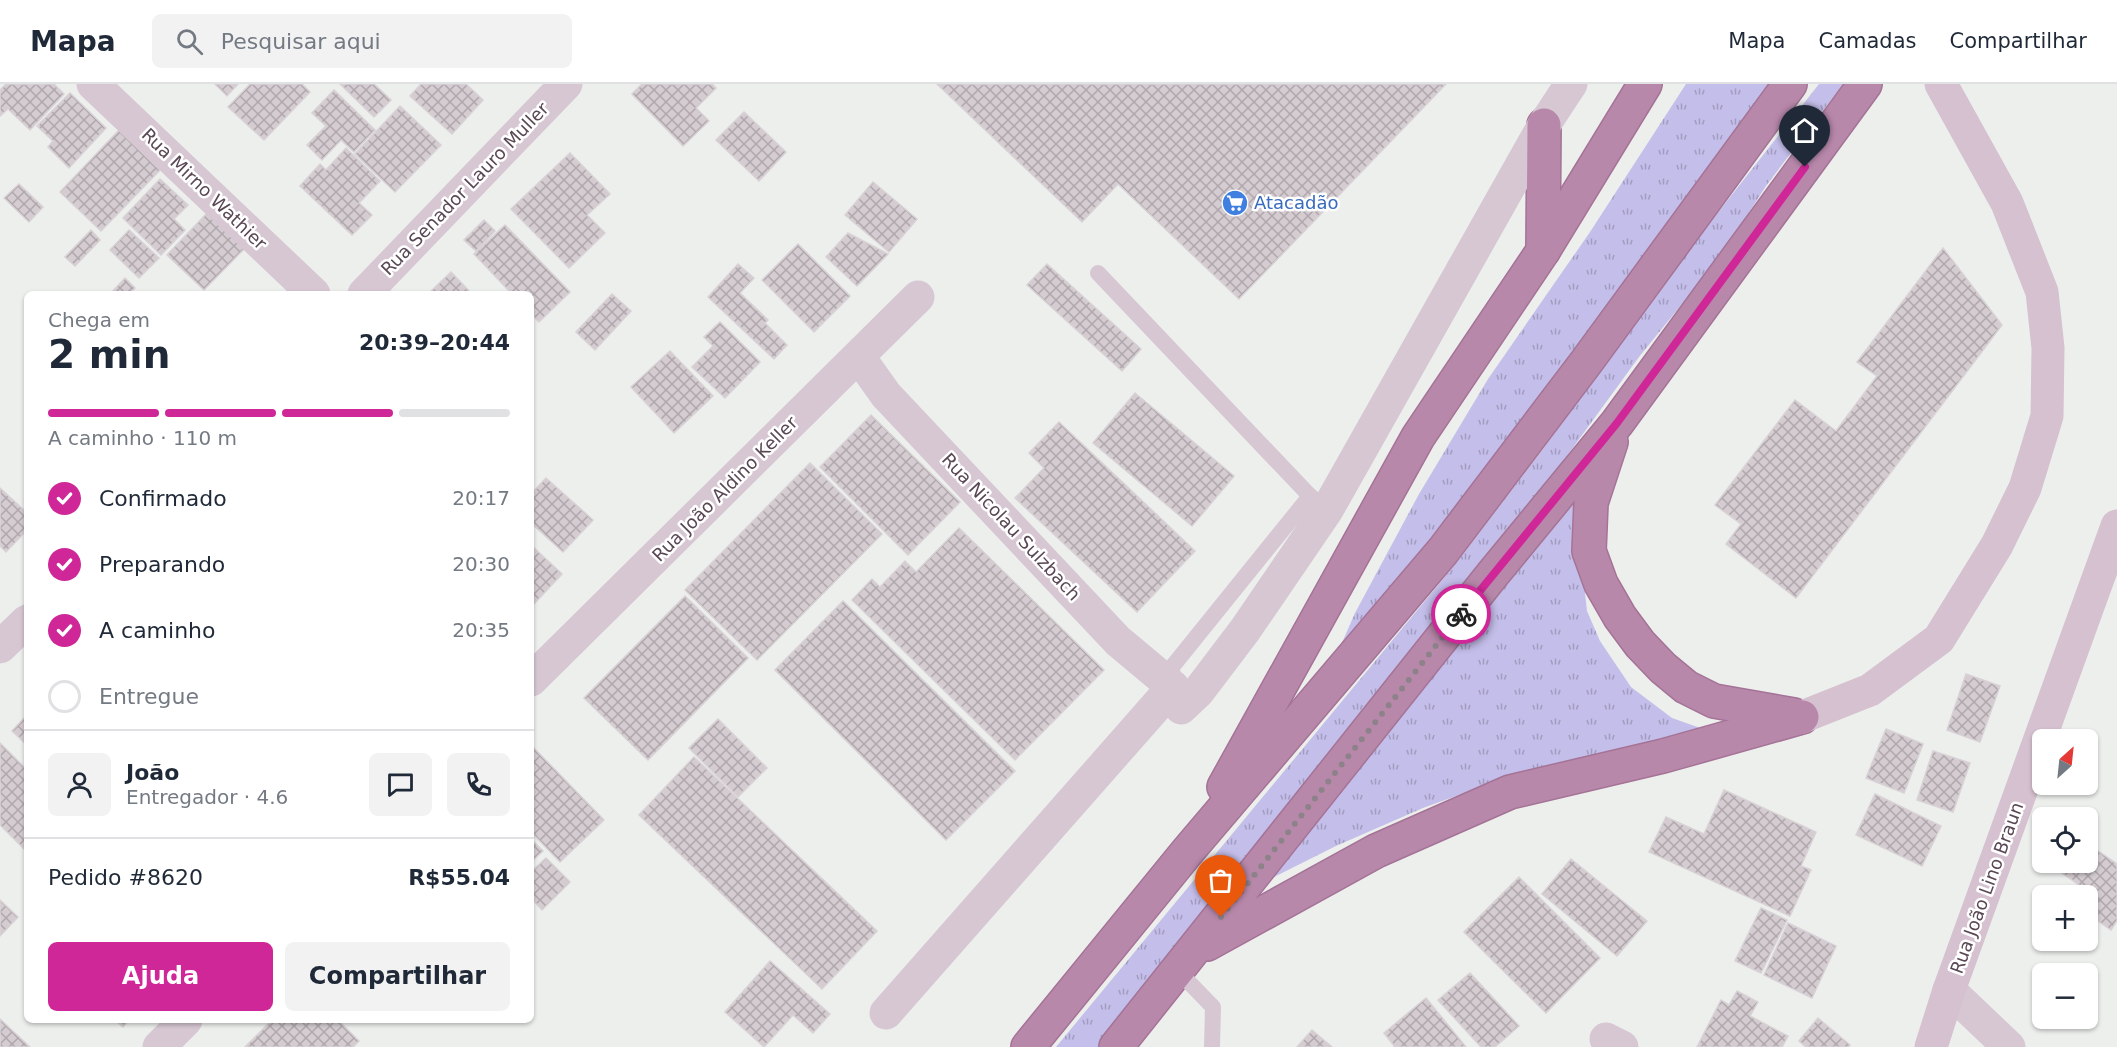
<!DOCTYPE html>
<html lang="pt">
<meta charset="utf-8">
<style>
:root{--surface:#fff;--page:#f2f2f3;--text:#1f2937;--muted:#747a83;--line:#e0e1e3;--accent:#cf2798}
body{margin:0;font-family:"DejaVu Sans",sans-serif;background:var(--page);color:var(--text);height:100vh;display:flex;flex-direction:column;font-size:22px;white-space:nowrap}
*{box-sizing:border-box;margin:0}
p{font-size:20px;color:var(--muted)}
.icon{flex:none;width:33px;height:33px;fill:none;stroke:currentColor;stroke-width:2;stroke-linecap:round;stroke-linejoin:round}
.map{position:relative;flex:1;overflow:hidden}
.details{position:absolute;left:24px;top:207px;width:510px;height:732px;display:flex;flex-direction:column;background:var(--surface);border-radius:9px;box-shadow:0 2px 4px #0004}
.details>*{flex:none}
.needle{width:39px;rotate:27deg}
.tools{position:absolute;left:2032px;top:645px;display:grid;gap:12px}
.tools a{display:grid;place-items:center;width:66px;height:66px;border-radius:9px;background:var(--surface);box-shadow:0 2px 4px #0004;font-size:30px}
.pin{position:absolute;display:grid;place-items:center;width:51px;height:51px;color:#fff;margin:-62px -26px;border-radius:50% 50% 50% 0;rotate:-45deg;box-shadow:0 0 6px #0007}
.pin .icon{rotate:45deg}
.courier{position:absolute;display:grid;place-items:center;width:60px;height:60px;margin:-30px;border:4px solid #cf2798;border-radius:50%;background:#fff;color:#222;box-shadow:0 2px 8px #0007}
.head em{font-style:normal;font-weight:600}
.head div{display:flex;flex-direction:column-reverse}
.head{display:flex;align-items:center;justify-content:space-between;height:102px;padding:0 24px}
h1{font-size:39px;font-weight:600;line-height:45px}
.bar{display:grid;grid-template-columns:repeat(4,1fr);gap:9px 6px;align-content:center;height:72px;padding:0 24px}
.bar i{height:8px;border-radius:4px;background:var(--line)}
.bar .active{background:var(--accent)}
.bar p{grid-column:span 4}
.line{display:flex;align-items:center;gap:15px;padding:0 24px;border-top:2px solid var(--line)}
.line div{flex:1}
.round{display:grid;place-items:center;flex:none;width:63px;height:63px;border-radius:9px;background:var(--page)}
ol{padding:0 24px;list-style:none}
li{display:flex;align-items:center;gap:18px;height:66px}
li p{margin-inline-start:auto}
li .icon{padding:6px;border-radius:50%;background:var(--accent);color:#fff;stroke-width:4}
li:last-child{color:var(--muted)}
li i{width:33px;height:33px;border:3px solid var(--line);border-radius:50%}
.button{display:flex;gap:12px;margin-top:auto;padding:12px 24px}
.button a{flex:1;height:69px;border-radius:9px;background:var(--accent);color:#fff;font-size:24px;font-weight:600;line-height:69px;text-align:center}
.button a+a{background:var(--page);color:var(--text)}
header{display:flex;align-items:center;gap:36px;box-sizing:border-box;height:84px;padding:0 30px;background:var(--surface);border-bottom:2px solid var(--line)}
header strong{font-size:28px}
nav{display:flex;gap:33px;margin-inline-start:auto;font-size:21px}
.search{width:420px;height:54px;background:var(--page);display:flex;align-items:center;gap:15px;box-sizing:border-box;padding:0 21px;border-radius:9px;color:var(--muted);font-size:22px}
.map>svg:first-child{display:block}
.grass{fill:url(#grass-tufts)}
.building{fill:url(#building-cross-hatch);stroke:#d8d1d5;stroke-width:1.5}
.lines{fill:none;stroke-linecap:round;stroke-linejoin:round}
.highway-casing{stroke:#a47396;stroke-width:36}
.lane{stroke:#d6c7d3;stroke-width:16}
.street{stroke:#d6c7d3;stroke-width:33}
.secondary{stroke:#d5c1cf;stroke-width:33}
.highway{stroke:#b888ab;stroke-width:33}
.done{stroke:#8d828a;stroke-width:6;stroke-dasharray:0 10.8}
.route{stroke:#cf2798;stroke-width:8}
.labels{text-anchor:middle;stroke-width:5;stroke-linejoin:round;paint-order:stroke}
.street-label{font-size:18px;fill:#594754;stroke:#fff}
.shop-label{font-size:18px;fill:#366cbe;stroke:#fff;text-anchor:start}
</style>
<header>
<strong>Mapa</strong>
<div class="search"><svg class="icon" aria-label="search" viewBox="0 0 24 24"><circle cx="10" cy="10" r="6"/><path d="M15 15l6 6"/></svg>Pesquisar aqui</div>
<nav><a>Mapa</a><a>Camadas</a><a>Compartilhar</a></nav>
</header>
<div class="map">
<svg width="2117" height="963" viewBox="0 0 2117 963">
<defs>
<pattern id="grass-tufts" width="24" height="20" patternUnits="userSpaceOnUse" patternTransform="scale(1.5)"><rect width="24" height="20" fill="#c4beea"/><path d="M3 7l-1-3M5 7V3M7 7l1-3M15 17l-1-3M17 17v-4M19 17l1-3" fill="none" stroke="#a29cc0"/></pattern>
<pattern id="building-cross-hatch" width="8" height="8" patternUnits="userSpaceOnUse" patternTransform="scale(1.5)"><rect width="8" height="8" fill="#d4ccd1"/><path d="M0 0l8 8M0 8l8-8" fill="none" stroke="#afa7ac"/></pattern>
</defs>
<rect width="100%" height="100%" fill="#edefed"/>
<!-- grass -->
<g class="grass">
<polygon points="1686,0 1772,0 1669,143 1434,452 1341,561 1355,529 1419,410 1488,295 1590,148"/>
<polygon points="1819,0 1843,0 1766,102 1720,173 1639,273 1518,439 1103,963 1056,963 1453,483 1543,365 1672,187"/>
<polygon points="1584,407 1582,483 1587,527 1600,557 1631,603 1672,634 1706,646 1628,667 1525,687 1423,724 1336,762 1260,800"/>
</g>
<!-- building -->
<g class="building">
<polygon points="6,0 54,0 64,10 30,46 8,25 0,32 0,6"/>
<polygon points="215,0 238,0 227,12"/>
<polygon points="250,0 302,0 310,8 264,56 228,23"/>
<polygon points="340,0 374,0 391,16 374,33"/>
<polygon points="421,0 466,0 483,16 452,50 410,12"/>
<polygon points="642,0 712,0 716,4 696,24 709,37 683,62 632,10"/>
<polygon points="937,0 1446,0 1239,215 1118,100 1082,138"/>
<polygon points="334,6 375,46 354,68 341,56 322,76 307,61 326,42 312,29"/>
<polygon points="70,9 106,44 69,84 48,63 53,57 37,42"/>
<polygon points="400,22 441,61 395,108 355,70"/>
<polygon points="744,28 786,68 759,97 716,56"/>
<polygon points="119,46 160,86 101,147 60,108"/>
<polygon points="346,64 380,97 359,119 372,131 352,151 300,102 320,80 326,86"/>
<polygon points="570,69 610,110 587,131 605,149 569,184 511,125"/>
<polygon points="160,95 188,121 174,135 185,146 161,171 123,134"/>
<polygon points="873,98 917,135 889,168 845,131"/>
<polygon points="19,100 43,123 29,138 4,114"/>
<polygon points="209,127 246,163 204,206 167,171"/>
<polygon points="484,136 495,147 476,167 464,156"/>
<polygon points="505,141 570,208 539,238 531,230 531,210 512,210 474,170"/>
<polygon points="91,146 100,156 75,182 65,173"/>
<polygon points="129,146 159,174 139,194 110,166"/>
<polygon points="848,149 888,170 857,202 826,173"/>
<polygon points="798,160 850,212 814,248 762,196"/>
<polygon points="1943,164 2002,241 1796,514 1726,460 1741,440 1715,421 1795,316 1836,347 1877,292 1857,278"/>
<polygon points="738,180 754,194 740,209 768,236 765,239 787,261 774,275 708,213"/>
<polygon points="1047,180 1141,265 1122,287 1027,201"/>
<polygon points="451,188 472,210 428,210"/>
<polygon points="125,194 135,204 129,210 110,210"/>
<polygon points="612,210 631,227 595,266 576,248"/>
<polygon points="720,238 760,278 725,314 692,283 713,262 704,253"/>
<polygon points="670,267 713,312 674,349 631,303"/>
<polygon points="1135,309 1234,392 1192,442 1093,359"/>
<polygon points="871,331 960,418 908,471 820,383"/>
<polygon points="1059,338 1195,467 1137,528 1015,414 1044,384 1029,369"/>
<polygon points="810,379 882,450 757,576 685,506"/>
<polygon points="546,394 593,436 563,468 531,439 531,410"/>
<polygon points="0,404 27,429 27,446 6,468 0,462"/>
<polygon points="959,444 1104,586 1015,676 852,516 872,495 880,503 905,477 916,488"/>
<polygon points="531,461 562,490 534,520 531,517"/>
<polygon points="685,512 748,574 648,676 584,614"/>
<polygon points="843,517 1015,687 946,756 775,586"/>
<polygon points="1966,590 2000,602 1980,658 1947,646"/>
<polygon points="27,631 27,661 12,647"/>
<polygon points="718,635 767,684 738,713 689,664"/>
<polygon points="1886,645 1923,660 1904,709 1866,694"/>
<polygon points="0,659 27,686 27,768 0,741"/>
<polygon points="532,662 604,736 560,778 531,748"/>
<polygon points="1933,667 1970,679 1953,728 1917,716"/>
<polygon points="694,673 877,847 822,905 639,731"/>
<polygon points="1724,706 1816,748 1801,782 1811,786 1790,832 1649,768 1666,733 1704,750"/>
<polygon points="1875,710 1941,742 1922,782 1856,751"/>
<polygon points="531,755 543,767 531,778"/>
<polygon points="2088,760 2117,780 2117,837 2111,846 2088,830 2087,812 2089,808 2059,787 2065,778 2088,778"/>
<polygon points="546,774 570,798 542,826 531,814 531,788"/>
<polygon points="1571,775 1647,837 1617,872 1542,810"/>
<polygon points="1519,793 1600,874 1546,929 1464,848"/>
<polygon points="0,816 18,833 0,852"/>
<polygon points="1761,824 1787,836 1761,889 1735,877"/>
<polygon points="1788,839 1836,862 1812,914 1764,891"/>
<polygon points="770,877 830,930 813,949 793,931 764,963 725,928"/>
<polygon points="1470,889 1519,942 1495,963 1481,963 1438,916"/>
<polygon points="1737,907 1758,918 1750,932 1788,952 1782,963 1697,963 1721,916 1729,921"/>
<polygon points="1426,914 1466,963 1395,963 1384,949"/>
<polygon points="1818,934 1850,961 1848,963 1806,963 1799,957"/>
<polygon points="0,935 30,963 0,963"/>
<polygon points="115,936 129,936 123,943"/>
<polygon points="272,936 338,936 359,957 353,963 245,963"/>
<polygon points="1312,946 1332,963 1297,963"/>
</g>
<g class="lines">
<!-- highway casing -->
<g class="highway-casing">
<g id="highway">
<polyline points="1543,167 1544,41"/>
<polyline points="1611,358 1591,419 1589,467 1601,500 1620,533 1640,560 1663,584 1686,603 1714,617 1794,631"/>
<polyline points="1224,703 1418,353 1543,167 1645,0"/>
<polyline points="1207,860 1376,767 1510,708 1663,672 1802,633"/>
<polyline points="1028,963 1187,768 1443,467 1587,277 1790,0"/>
<polyline points="1116,963 1492,491 1617,339 1865,0"/>
</g>
</g>
<!-- lane -->
<g class="lane">
<polyline points="1098,189 1310,412 1327,426"/>
<polyline points="1173,602 1172,583 1310,412"/>
<polyline points="1178,887 1213,923 1212,963"/>
</g>
<!-- street -->
<g class="street">
<polyline points="93,0 314,210"/>
<polyline points="364,210 566,0"/>
<polyline points="859,273 886,311 1118,557 1173,603 1181,624 1198,608 1245,546 1327,426 1544,41 1571,0"/>
<polyline points="0,563 27,537"/>
<polyline points="531,596 918,213"/>
<polyline points="1949,906 2009,963"/>
<polyline points="886,929 1173,603"/>
<polyline points="1606,955 1622,963"/>
<polyline points="159,963 186,936"/>
</g>
<!-- secondary -->
<g class="secondary">
<polyline points="1802,633 1870,606 1939,555 1997,461 2025,404 2047,332 2048,264 2042,208 2007,119 1941,0"/>
<polyline points="1931,963 1949,906 2117,442"/>
</g>
<!-- highway -->
<use href="#highway" class="highway"/>
</g>
<g class="lines">
<!-- done -->
<polyline class="done" points="1221,833 1461,530"/>
<!-- route -->
<polyline class="route" points="1461,530 1617,339 1805,83"/>
</g>
<!-- icons -->
<defs>
<g id="supermarket-disc" transform="scale(1.35)"><circle r="9.5" fill="#3f7fe0" stroke="#fff"/><path d="M-6-5.5h2.5l.6 2H6L4.5 2H-2.5L-4.4-4H-6ZM-1.5 3.2a1.3 1.3 0 1 0 .1 0ZM3 3.2a1.3 1.3 0 1 0 .1 0Z" fill="#fff"/></g>
</defs>
<g fill-rule="evenodd">
<use href="#supermarket-disc" x="1235" y="119"/>
</g>
<g class="labels">
<!-- street labels -->
<g class="street-label">
<text transform="translate(204 105) rotate(44)" y="6">Rua Mirno Wathier</text>
<text transform="translate(465 105) rotate(-46)" y="6">Rua Senador Lauro Muller</text>
<text transform="translate(725 405) rotate(-45)" y="6">Rua João Aldino Keller</text>
<text transform="translate(1011 443) rotate(47)" y="6">Rua Nicolau Sulzbach</text>
<text transform="translate(1987 804) rotate(-70)" y="6">Rua João Lino Braun</text>
</g>
<!-- shop labels -->
<g class="shop-label">
<text x="1254" y="125">Atacadão</text>
</g>
</g>
</svg>
<div class="tools">
<a><svg class="needle" viewBox="-14 -14 28 28"><path d="M0-13l5 13h-10z" fill="#e53935"/><path d="M0 13l5-13h-10z" fill="#747a83"/></svg></a>
<a><svg class="icon" aria-label="locate" viewBox="0 0 24 24"><circle cx="12" cy="12" r="6"/><path d="M12 2v4M12 18v4M2 12h4M18 12h4"/></svg></a>
<a>+</a>
<a>−</a>
</div>
<div class="pin" style="left:1221px;top:833px;background:#ea580c"><svg class="icon" aria-label="bag" viewBox="0 0 24 24"><path d="M5 8h14l-1 12H6zM9 8a3 3 0 0 1 6 0"/></svg></div>
<div class="pin" style="left:1805px;top:83px;background:#1f2937"><svg class="icon" aria-label="home" viewBox="0 0 24 24"><path d="M3 11l9-7 9 7M6 9v11h12V9"/></svg></div>
<div class="courier" style="left:1461px;top:530px"><svg class="icon" aria-label="bike" viewBox="0 0 24 24"><circle cx="6" cy="16" r="4"/><circle cx="18" cy="16" r="4"/><path d="M6 16l4-8h5l3 8M10 8l3 8H6M13 5h3"/></svg></div>
<section class="details">
<div class="head"><div><h1>2 min</h1><p>Chega em</p></div><em>20:39–20:44</em></div>
<div class="bar"><i class="active"></i><i class="active"></i><i class="active"></i><i></i><p>A caminho · 110 m</p></div>
<ol>
<li><svg class="icon" aria-label="check" viewBox="0 0 24 24"><path d="M5 12l5 5 9-10"/></svg>Confirmado<p>20:17</p></li>
<li><svg class="icon" aria-label="check" viewBox="0 0 24 24"><path d="M5 12l5 5 9-10"/></svg>Preparando<p>20:30</p></li>
<li><svg class="icon" aria-label="check" viewBox="0 0 24 24"><path d="M5 12l5 5 9-10"/></svg>A caminho<p>20:35</p></li>
<li><i></i>Entregue</li>
</ol>
<div class="line" style="height:108px"><a class="round"><svg class="icon" aria-label="person" viewBox="0 0 24 24"><circle cx="12" cy="8" r="4"/><path d="M4 21q1-7 8-7t8 7"/></svg></a><div><b>João</b><p>Entregador · 4.6</p></div><a class="round"><svg class="icon" aria-label="chat" viewBox="0 0 24 24"><path d="M4 5h16v11H9l-5 4z"/></svg></a><a class="round"><svg class="icon" aria-label="phone" viewBox="0 0 24 24"><path d="M5 4h4l2 5-3 2q2 4 5 5l2-3 5 2v4C11 20 4 13 5 4z"/></svg></a></div>
<div class="line" style="height:78px"><div>Pedido #8620</div><b>R$55.04</b></div>
<div class="button"><a>Ajuda</a><a>Compartilhar</a></div>
</section>
</div>
